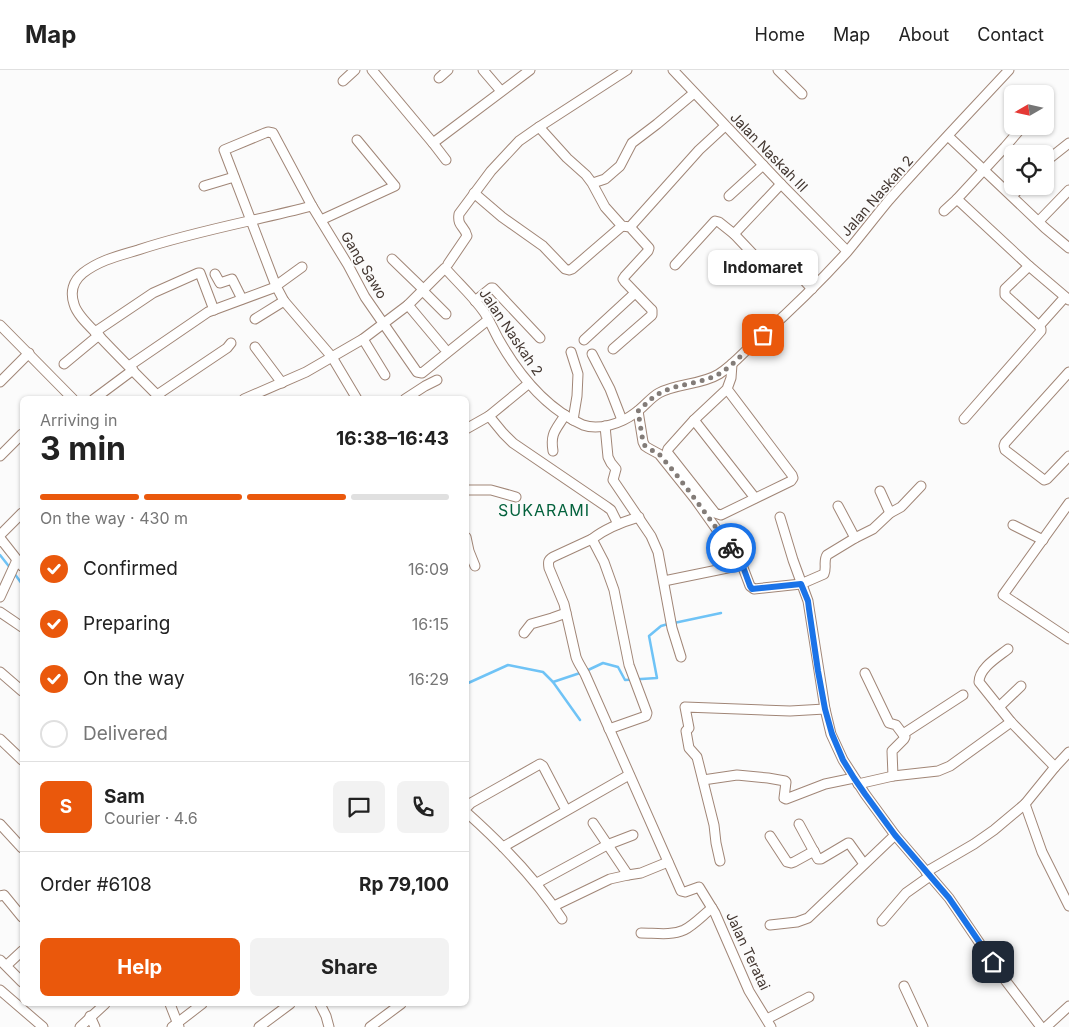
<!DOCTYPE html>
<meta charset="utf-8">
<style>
:root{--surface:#fff;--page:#f2f2f2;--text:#222;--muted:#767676;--line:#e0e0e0;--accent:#ea580c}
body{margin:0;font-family:Inter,sans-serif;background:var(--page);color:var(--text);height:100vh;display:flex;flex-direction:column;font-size:19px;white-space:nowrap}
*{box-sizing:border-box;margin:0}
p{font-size:16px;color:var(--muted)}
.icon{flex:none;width:28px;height:28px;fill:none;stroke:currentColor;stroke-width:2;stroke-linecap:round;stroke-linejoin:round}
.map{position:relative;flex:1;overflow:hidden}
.details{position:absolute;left:20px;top:326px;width:449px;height:610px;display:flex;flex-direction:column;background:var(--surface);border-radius:8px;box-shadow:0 1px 4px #0004}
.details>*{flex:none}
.needle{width:32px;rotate:261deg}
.tools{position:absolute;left:1004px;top:15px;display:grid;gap:10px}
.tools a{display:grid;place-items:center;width:50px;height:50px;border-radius:8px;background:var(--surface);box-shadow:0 1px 4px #0004;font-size:25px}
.pin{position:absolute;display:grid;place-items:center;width:42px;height:42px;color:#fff;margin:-21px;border-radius:10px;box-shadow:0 2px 8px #0006}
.courier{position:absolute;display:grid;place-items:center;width:50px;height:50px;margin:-25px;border:4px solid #1a73e8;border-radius:50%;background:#fff;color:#222;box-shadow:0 1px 6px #0007}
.bubble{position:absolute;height:35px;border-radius:8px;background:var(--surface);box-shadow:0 1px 4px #0004;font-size:16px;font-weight:700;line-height:35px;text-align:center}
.summary em{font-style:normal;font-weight:700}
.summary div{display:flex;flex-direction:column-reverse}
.summary{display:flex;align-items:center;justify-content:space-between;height:85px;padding:0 20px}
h1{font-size:32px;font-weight:700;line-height:38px}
.bar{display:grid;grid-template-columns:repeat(4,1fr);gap:8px 5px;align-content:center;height:60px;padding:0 20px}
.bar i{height:6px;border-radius:4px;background:var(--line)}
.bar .on{background:var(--accent)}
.bar p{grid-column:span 4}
.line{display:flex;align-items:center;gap:12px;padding:0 20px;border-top:1px solid var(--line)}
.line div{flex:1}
.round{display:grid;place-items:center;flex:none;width:52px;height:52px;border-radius:8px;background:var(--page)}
ol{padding:0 20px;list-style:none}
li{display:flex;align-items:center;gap:15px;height:55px}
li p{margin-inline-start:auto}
li .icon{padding:5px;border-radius:50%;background:var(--accent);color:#fff;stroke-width:4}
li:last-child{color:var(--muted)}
li i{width:28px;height:28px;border:2px solid var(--line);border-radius:50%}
.button{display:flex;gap:10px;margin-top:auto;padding:10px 20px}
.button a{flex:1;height:58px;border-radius:8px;background:var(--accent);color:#fff;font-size:20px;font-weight:700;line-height:58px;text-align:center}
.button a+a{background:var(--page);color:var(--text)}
header{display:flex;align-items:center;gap:30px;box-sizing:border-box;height:70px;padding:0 25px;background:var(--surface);border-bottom:1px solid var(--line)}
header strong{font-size:24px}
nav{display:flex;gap:28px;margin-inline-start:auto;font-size:18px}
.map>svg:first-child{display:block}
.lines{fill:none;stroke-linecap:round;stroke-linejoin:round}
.stream{stroke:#6fc3f6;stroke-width:2.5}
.minor-casing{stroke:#a18677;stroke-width:11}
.minor{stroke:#fff;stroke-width:9}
.done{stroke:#837c78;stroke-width:5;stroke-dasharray:0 9}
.route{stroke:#1a73e8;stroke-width:6}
.labels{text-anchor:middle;stroke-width:4;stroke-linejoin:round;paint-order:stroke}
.street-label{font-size:14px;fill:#433731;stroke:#fbfbfb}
.quarter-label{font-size:16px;letter-spacing:1px;fill:#04623d;stroke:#fbfbfb}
</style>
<header>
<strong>Map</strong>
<nav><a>Home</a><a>Map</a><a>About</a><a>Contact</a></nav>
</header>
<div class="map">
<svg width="1069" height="957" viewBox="0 0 1069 957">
<rect width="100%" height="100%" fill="#fbfbfb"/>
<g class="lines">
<!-- stream -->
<g class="stream">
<polyline points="0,485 11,499"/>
<polyline points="14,503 22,514"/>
<polyline points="674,553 721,543"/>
<polyline points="586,601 603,593 618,597 625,610 657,608 649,566 661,556 668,554"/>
<polyline points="553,612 580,603"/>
<polyline points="466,614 508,595 543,602 553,612 580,650"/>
</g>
<!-- minor casing -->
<g class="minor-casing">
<g id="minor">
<polyline points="372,0 433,73 446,90"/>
<polyline points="483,0 501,21"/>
<polyline points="673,0 781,114 847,181"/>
<polyline points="778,0 802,24"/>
<polyline points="439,8 448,0"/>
<polyline points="343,11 355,0"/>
<polyline points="1023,56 1005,77 957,129 1029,196 1069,230"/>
<polyline points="539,57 567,88 586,105 592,113 605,137 622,156 630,157 649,178 648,181 625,206 623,209 625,212 650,238 652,240 652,245 613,279"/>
<polyline points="948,66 1045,158 1069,178"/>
<polyline points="433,73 530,0"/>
<polyline points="1045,92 1069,73"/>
<polyline points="593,113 605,109 620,96 632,73 657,54 694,23"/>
<polyline points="204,116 234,107"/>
<polyline points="474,123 502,147 543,176 565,199 569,200 572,199 586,187 622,156"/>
<polyline points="729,126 763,95"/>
<polyline points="1012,126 1022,116"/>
<polyline points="944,141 957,129"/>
<polyline points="321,150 395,116 357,70"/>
<polyline points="1039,151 1069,120"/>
<polyline points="630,157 699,80 725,56"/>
<polyline points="734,164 769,201 773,202 787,195 790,195 812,219"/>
<polyline points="392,189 424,220"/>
<path d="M448 194 467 166C465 156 457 157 459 144L491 101 519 71 539 57 627 0"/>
<polyline points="675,195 715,151 719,152 734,164 781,114"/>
<polyline points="215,204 220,213 232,209 242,229"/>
<polyline points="423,221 446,244"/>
<polyline points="475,231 491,218 493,218 540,268"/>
<polyline points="408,235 444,278"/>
<polyline points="255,249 284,231"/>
<polyline points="0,255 73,329"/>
<polyline points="1039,256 1065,227"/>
<polyline points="95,262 153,223 198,203 200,203 214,240"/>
<polyline points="363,269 385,305"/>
<polyline points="584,270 635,223"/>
<polyline points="255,277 282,313"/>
<polyline points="571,282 578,304 577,326 573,350"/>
<polyline points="592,284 610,319 622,350"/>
<polyline points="64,294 99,265"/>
<polyline points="129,296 208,242 273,218 302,197"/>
<polyline points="1069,302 1005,373 1004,376 1005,380 1044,410 1047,409 1069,386"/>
<polyline points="0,312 29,283"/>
<polyline points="727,319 694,350 668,379 667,382 715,443 721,445 791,411 793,408 792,405 727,319 731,308 732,294"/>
<polyline points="157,325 227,278 231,273"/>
<polyline points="94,329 133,300"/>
<path d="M161 329C141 309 121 289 102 269 93 259 77 246 74 234 70 222 73 211 83 203 100 190 118 186 138 180 195 161 254 151 312 136"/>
<path d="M244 329 306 302 363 269 408 235 445 198C458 213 473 226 484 242 490 251 494 261 499 270 519 305 545 338 583 355 599 361 622 353 635 343 644 337 650 328 659 323 678 313 701 315 719 304 733 295 743 283 754 273 787 244 817 215 847 182 861 165 875 147 889 130 928 86 969 43 1009 0"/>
<polyline points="357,329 332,287 284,231 276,216 224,80 265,63 268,62 273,63 312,136 348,195 365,227 417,302 422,303 488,250"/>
<polyline points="405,329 425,316 437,310"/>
<path d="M638 341 643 372 645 376 648 378 659 384 695 429 742 495 750 516 754 519 801 514 824 504C827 498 823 491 827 485L855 468 873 459 890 443 901 437 921 416"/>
<polyline points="489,346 503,363 513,373 607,437 611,440 618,454"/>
<polyline points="964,349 1041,261 1041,259 1039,256 1005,225 1005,219 1029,196"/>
<polyline points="694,350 755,428"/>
<polyline points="605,356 608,387 611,393 616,399 613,410 651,466 658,482 672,558 681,587"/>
<polyline points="466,359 489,346 528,314"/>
<path d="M553 381C550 363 556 360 565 345"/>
<polyline points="0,386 22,364"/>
<polyline points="466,420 491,420 516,427"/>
<polyline points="880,421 890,443"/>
<polyline points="1069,433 1003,525 1069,569"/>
<polyline points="838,436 855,468"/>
<polyline points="780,447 793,490 808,531 825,639 831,664 843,690 865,724 895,765 949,828 1002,906 1041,957"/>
<polyline points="1013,455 1043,470"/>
<polyline points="0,465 22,443"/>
<polyline points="466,467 469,481 475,496"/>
<polyline points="0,468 22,496"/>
<path d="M592 469 553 487C548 490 548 492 549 498L564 534 576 587C578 593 582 598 585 604L681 821 685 822 699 817 715 843 749 921 771 957"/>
<polyline points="664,511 742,495"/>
<polyline points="0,527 17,490"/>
<polyline points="0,542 22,557"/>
<polyline points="524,563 531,554 552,548 566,543"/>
<path d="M1008 579C998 587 979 598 979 612L1011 652 1055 697"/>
<polyline points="0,602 22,621"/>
<polyline points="865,603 889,653 896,655 905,667 904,669 892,681 893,706"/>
<polyline points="999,637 1021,616"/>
<path d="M609 659 646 646 647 643 629 595 614 520 604 492 592 469C606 458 622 452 639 447"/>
<polyline points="903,664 963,625"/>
<polyline points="0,669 22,690"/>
<polyline points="703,710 737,705 768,708 785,711 786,712 784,728 786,729 825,714 854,708"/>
<polyline points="858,714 893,706 938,701 950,696 1011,652"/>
<polyline points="1025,734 1042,782 1069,836"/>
<polyline points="466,738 471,733 540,694 543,696 566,740"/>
<path d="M466 742C502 774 536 809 562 849"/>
<polyline points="593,753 628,805"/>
<polyline points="0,754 22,778"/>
<polyline points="799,754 818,789 821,789 848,773 849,773 864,794"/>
<polyline points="770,766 787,792 791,793 794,792 814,781"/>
<polyline points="503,777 629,705"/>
<polyline points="720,791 716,773 714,755 697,687 689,678 686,661 689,658 685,637 790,641 825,639"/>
<polyline points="926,802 974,774 994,760 1025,734 1055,697 1069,682"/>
<polyline points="537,813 607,775 633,765"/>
<polyline points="0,826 4,825 22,847"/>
<polyline points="554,836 610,809 628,805 641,803 668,792"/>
<polyline points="882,851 906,823 930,806"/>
<polyline points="770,855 797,852 808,848 895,765"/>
<path d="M641 863C655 863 671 866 684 860 694 855 703 845 712 838"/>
<polyline points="0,890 22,912"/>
<polyline points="7,895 22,881"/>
<polyline points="904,916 923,957"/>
<polyline points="0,920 43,957"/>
<polyline points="170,934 179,957"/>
<polyline points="320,934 326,946 329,957"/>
<polyline points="90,946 95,957"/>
<polyline points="767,949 809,927"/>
<polyline points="80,957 105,934"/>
<polyline points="172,957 202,934"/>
<polyline points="259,957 290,934"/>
<polyline points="370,957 401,934"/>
<polyline points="1046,957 1069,936"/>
</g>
</g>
<!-- minor -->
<use href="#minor" class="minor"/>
</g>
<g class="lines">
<!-- done -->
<path class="done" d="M731 478 695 429 675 403 659 384 648 378 645 376 643 372 638 341C646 334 653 326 662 322 680 313 701 314 719 304 735 294 748 278 763 265"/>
<!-- route -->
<polyline class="route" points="731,478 742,494 750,516 752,519 801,514 808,531 809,539 818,601 825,639 832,664 843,690 854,708 865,724 895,765 949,828 993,892"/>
</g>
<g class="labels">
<!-- street labels -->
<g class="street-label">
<text transform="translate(769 82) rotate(46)" y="5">Jalan Naskah III</text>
<text transform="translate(877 126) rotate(-49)" y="5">Jalan Naskah 2</text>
<text transform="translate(364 195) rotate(59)" y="5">Gang Sawo</text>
<text transform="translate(511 262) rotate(56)" y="5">Jalan Naskah 2</text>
<text transform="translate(748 881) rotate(65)" y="5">Jalan Teratai</text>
</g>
<!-- quarter labels -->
<g class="quarter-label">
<text x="544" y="446">SUKARAMI</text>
</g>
</g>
</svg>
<div class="tools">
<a><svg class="needle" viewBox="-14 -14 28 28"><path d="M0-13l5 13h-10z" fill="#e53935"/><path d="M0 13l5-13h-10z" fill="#767676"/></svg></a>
<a><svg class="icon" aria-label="locate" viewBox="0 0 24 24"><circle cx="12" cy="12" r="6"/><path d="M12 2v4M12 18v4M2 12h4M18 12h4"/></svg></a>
</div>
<div class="pin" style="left:763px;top:265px;background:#ea580c"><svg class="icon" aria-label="bag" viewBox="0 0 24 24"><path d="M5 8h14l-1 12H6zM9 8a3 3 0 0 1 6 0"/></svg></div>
<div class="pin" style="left:993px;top:892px;background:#1f2937"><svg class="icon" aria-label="home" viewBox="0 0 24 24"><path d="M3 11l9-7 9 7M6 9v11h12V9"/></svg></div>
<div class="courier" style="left:731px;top:478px"><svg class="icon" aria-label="bike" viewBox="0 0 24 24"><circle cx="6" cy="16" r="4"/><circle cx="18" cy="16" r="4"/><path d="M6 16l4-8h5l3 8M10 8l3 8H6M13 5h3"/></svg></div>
<div class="bubble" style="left:708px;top:180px;width:110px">Indomaret</div>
<section class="details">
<div class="summary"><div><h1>3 min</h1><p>Arriving in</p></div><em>16:38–16:43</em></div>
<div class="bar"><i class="on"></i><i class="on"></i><i class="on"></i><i></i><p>On the way · 430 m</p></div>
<ol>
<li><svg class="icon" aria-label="check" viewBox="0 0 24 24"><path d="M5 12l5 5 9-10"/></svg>Confirmed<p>16:09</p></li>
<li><svg class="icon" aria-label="check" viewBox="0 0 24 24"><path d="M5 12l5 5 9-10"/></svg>Preparing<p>16:15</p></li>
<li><svg class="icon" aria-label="check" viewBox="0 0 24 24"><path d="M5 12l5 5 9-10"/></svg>On the way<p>16:29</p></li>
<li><i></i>Delivered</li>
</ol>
<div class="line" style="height:90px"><b class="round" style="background:var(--accent);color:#fff">S</b><div><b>Sam</b><p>Courier · 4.6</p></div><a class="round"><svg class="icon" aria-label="chat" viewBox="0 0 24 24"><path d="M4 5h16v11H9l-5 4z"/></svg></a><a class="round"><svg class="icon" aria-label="phone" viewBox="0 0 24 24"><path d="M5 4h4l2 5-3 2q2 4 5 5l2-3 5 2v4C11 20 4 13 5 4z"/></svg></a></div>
<div class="line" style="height:65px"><div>Order #6108</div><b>Rp 79,100</b></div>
<div class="button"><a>Help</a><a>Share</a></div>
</section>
</div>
